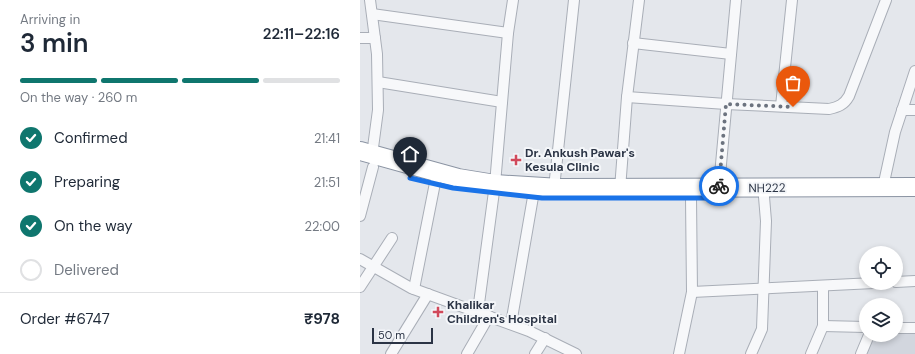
<!DOCTYPE html>
<meta charset="utf-8">
<style>
:root{--surface:#fff;--page:#f2f2f3;--text:#1f2937;--muted:#747a83;--line:#e0e1e3;--accent:#0f766e}
body{margin:0;font-family:"DM Sans",sans-serif;background:var(--page);color:var(--text);height:100vh;display:flex;flex-direction:column;font-size:15px;white-space:nowrap}
*{box-sizing:border-box;margin:0}
p{font-size:13px;color:var(--muted)}
.icon{flex:none;width:22px;height:22px;fill:none;stroke:currentColor;stroke-width:2;stroke-linecap:round;stroke-linejoin:round}
.map{position:relative;flex:1;overflow:hidden}
.panel{display:flex;flex-direction:column;background:var(--surface);width:360px}
.panel>*{flex:none}
.controls{position:absolute;left:499px;top:246px;display:grid;gap:8px}
.controls a{display:grid;place-items:center;width:44px;height:44px;border-radius:50%;background:var(--surface);box-shadow:0 2px 6px #0003;font-size:20px}
.scale{position:absolute;left:12px;bottom:10px;width:61px;box-sizing:border-box;padding-left:4px;border:2px solid #2b3445;border-top:0;font-size:11px;line-height:14px;white-space:nowrap;color:#2b3445;-webkit-text-stroke:3px #f4f6f9;paint-order:stroke}
.pin{position:absolute;display:grid;place-items:center;width:34px;height:34px;color:#fff;margin:-41px -17px;border-radius:50% 50% 50% 0;rotate:-45deg;box-shadow:0 0 4px #0007}
.pin .icon{rotate:45deg}
.courier{position:absolute;display:grid;place-items:center;width:40px;height:40px;margin:-20px;border:3px solid #1a73e8;border-radius:50%;background:#fff;color:#222;box-shadow:0 1px 5px #0007}
.headline em{font-style:normal;font-weight:600}
.headline div{display:flex;flex-direction:column-reverse}
.headline{display:flex;align-items:center;justify-content:space-between;height:68px;padding:0 20px}
h1{font-size:26px;font-weight:600;line-height:30px}
.bar{display:grid;grid-template-columns:repeat(4,1fr);gap:6px 4px;align-content:center;height:48px;padding:0 20px}
.bar i{height:5px;border-radius:3px;background:var(--line)}
.bar .active{background:var(--accent)}
.bar p{grid-column:span 4}
.line{display:flex;align-items:center;gap:10px;padding:0 20px;border-top:1px solid var(--line)}
.line div{flex:1}
ol{padding:0 20px;list-style:none}
li{display:flex;align-items:center;gap:12px;height:44px}
li p{margin-inline-start:auto}
li .icon{padding:4px;border-radius:50%;background:var(--accent);color:#fff;stroke-width:4}
li:last-child{color:var(--muted)}
li i{width:22px;height:22px;border:2px solid var(--line);border-radius:50%}
main{display:flex;flex:1;min-height:0}
.map>svg:first-child{display:block}
.built{fill:#d2d6de}
.lines{fill:none;stroke-linecap:round;stroke-linejoin:round}
.street-casing{stroke:#a9aeb7;stroke-width:12}
.highway-casing{stroke:#8b94a3;stroke-width:20}
.street{stroke:#f7f8fa;stroke-width:10}
.highway{stroke:#fff;stroke-width:18}
.done{stroke:#6c737f;stroke-width:4;stroke-dasharray:0 7.2}
.route{stroke:#1a73e8;stroke-width:5}
.poi-dot{fill:#d1495b;stroke:#f4f6f9;stroke-width:1.5}
.labels{text-anchor:middle;stroke-width:4;stroke-linejoin:round;paint-order:stroke}
.poi-label{font-size:12px;font-weight:bold;fill:#2b3445;stroke:#f4f6f9;text-anchor:start}
.street-label{font-size:12px;fill:#2b3445;stroke:#f4f6f9}
</style>
<main>
<section class="panel">
<div class="headline"><div><h1>3 min</h1><p>Arriving in</p></div><em>22:11–22:16</em></div>
<div class="bar"><i class="active"></i><i class="active"></i><i class="active"></i><i></i><p>On the way · 260 m</p></div>
<ol>
<li><svg class="icon" aria-label="check" viewBox="0 0 24 24"><path d="M5 12l5 5 9-10"/></svg>Confirmed<p>21:41</p></li>
<li><svg class="icon" aria-label="check" viewBox="0 0 24 24"><path d="M5 12l5 5 9-10"/></svg>Preparing<p>21:51</p></li>
<li><svg class="icon" aria-label="check" viewBox="0 0 24 24"><path d="M5 12l5 5 9-10"/></svg>On the way<p>22:00</p></li>
<li><i></i>Delivered</li>
</ol>
<div class="line" style="height:52px"><div>Order #6747</div><b>₹978</b></div>
</section>
<div class="map">
<svg width="555" height="354" viewBox="0 0 555 354">
<rect width="100%" height="100%" fill="#e4e7ec"/>
<!-- built -->
<polygon class="built" points="536,333 555,334 555,354 506,354 514,335 536,335"/>
<g class="lines">
<!-- street casing -->
<g class="street-casing">
<g id="street">
<polyline points="10,0 17,54 18,110 12,155"/>
<polyline points="12,14 148,33"/>
<polyline points="0,38 15,38"/>
<polyline points="273,43 371,54"/>
<polyline points="18,82 142,102"/>
<path d="M267 97 366 104 469 109C478 107 484 105 489 96L526 0"/>
<polyline points="421,106 432,0"/>
<polyline points="542,110 555,110"/>
<polyline points="523,187 535,132 555,71"/>
<polyline points="194,188 214,0"/>
<polyline points="260,189 267,97 279,0"/>
<polyline points="358,197 376,0"/>
<polyline points="0,216 13,167"/>
<polyline points="0,259 51,288 169,331 216,354"/>
<polyline points="536,282 555,281"/>
<polyline points="0,287 32,238"/>
<polyline points="54,289 75,183"/>
<polyline points="332,292 514,283"/>
<polyline points="118,311 135,184 148,33 153,0"/>
<polyline points="151,324 173,197"/>
<polyline points="463,326 506,327"/>
<polyline points="536,328 555,328"/>
<polyline points="31,354 68,294"/>
<polyline points="107,354 129,316"/>
<polyline points="175,354 185,338"/>
<polyline points="319,354 332,292 331,198"/>
<polyline points="391,354 402,329 406,221 404,197"/>
<polyline points="451,354 463,326 463,286"/>
<polyline points="501,354 509,335"/>
</g>
</g>
<!-- highway casing -->
<g class="highway-casing">
<polyline id="highway" points="0,151 98,178 135,184 200,188 555,187"/>
</g>
<!-- street -->
<use href="#street" class="street"/>
<!-- highway -->
<use href="#highway" class="highway"/>
</g>
<g class="lines">
<!-- done -->
<polyline class="done" points="359,186 366,104 433,107"/>
<!-- route -->
<polyline class="route" points="50,178 93,188 182,198 358,198 359,186"/>
</g>
<!-- markers -->
<g class="poi-dot">
<path d="M154 154h4v4h4v4h-4v4h-4v-4h-4v-4h4z"/>
<path d="M76 306h4v4h4v4h-4v4h-4v-4h-4v-4h4z"/>
</g>
<g class="labels">
<!-- poi labels -->
<g class="poi-label">
<text x="165" y="157">Dr. Ankush Pawar's<tspan x="165" dy="14">Kesula Clinic</tspan></text>
<text x="87" y="309">Khalikar<tspan x="87" dy="14">Children's Hospital</tspan></text>
</g>
<!-- street labels -->
<g class="street-label">
<text transform="translate(407 188) rotate(-1)" y="4">NH222</text>
</g>
</g>
</svg>
<div class="controls">
<a><svg class="icon" aria-label="locate" viewBox="0 0 24 24"><circle cx="12" cy="12" r="6"/><path d="M12 2v4M12 18v4M2 12h4M18 12h4"/></svg></a>
<a><svg class="icon" aria-label="layers" viewBox="0 0 24 24"><path d="M12 4l9 5-9 5-9-5zM3 14l9 5 9-5"/></svg></a>
</div>
<div class="scale">50 m</div>
<div class="pin" style="left:433px;top:107px;background:#ea580c"><svg class="icon" aria-label="bag" viewBox="0 0 24 24"><path d="M5 8h14l-1 12H6zM9 8a3 3 0 0 1 6 0"/></svg></div>
<div class="pin" style="left:50px;top:178px;background:#1f2937"><svg class="icon" aria-label="home" viewBox="0 0 24 24"><path d="M3 11l9-7 9 7M6 9v11h12V9"/></svg></div>
<div class="courier" style="left:359px;top:186px"><svg class="icon" aria-label="bike" viewBox="0 0 24 24"><circle cx="6" cy="16" r="4"/><circle cx="18" cy="16" r="4"/><path d="M6 16l4-8h5l3 8M10 8l3 8H6M13 5h3"/></svg></div>
</div>
</main>
